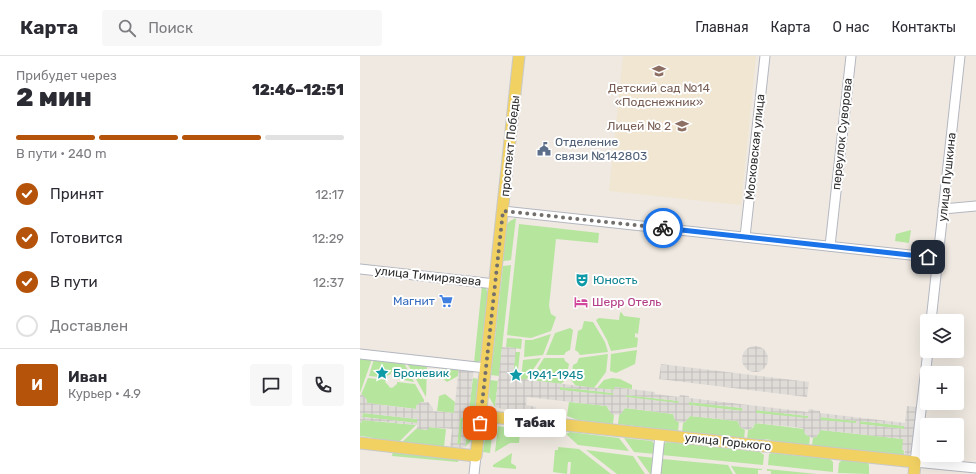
<!DOCTYPE html>
<html lang="ru">
<meta charset="utf-8">
<style>
:root{--surface:#fff;--page:#f7f7f7;--text:#2b2b33;--muted:#7c7c81;--line:#e1e1e2;--accent:#b45309}
body{margin:0;font-family:Rubik,sans-serif;background:var(--page);color:var(--text);height:100vh;display:flex;flex-direction:column;font-size:15px;white-space:nowrap}
*{box-sizing:border-box;margin:0}
p{font-size:13px;color:var(--muted)}
.icon{flex:none;width:22px;height:22px;fill:none;stroke:currentColor;stroke-width:2;stroke-linecap:round;stroke-linejoin:round}
.map{position:relative;flex:1;overflow:hidden}
.details{display:flex;flex-direction:column;background:var(--surface);width:360px}
.details>*{flex:none}
.tools{position:absolute;left:560px;top:258px;display:grid;gap:8px}
.tools a{display:grid;place-items:center;width:44px;height:44px;border-radius:4px;background:var(--surface);box-shadow:0 4px 16px #0002;font-size:20px}
.pin{position:absolute;display:grid;place-items:center;width:34px;height:34px;color:#fff;margin:-17px;border-radius:8px;box-shadow:0 2px 6px #0006}
.courier{position:absolute;display:grid;place-items:center;width:40px;height:40px;margin:-20px;border:3px solid #1a73e8;border-radius:50%;background:#fff;color:#222;box-shadow:0 1px 5px #0007}
.bubble{position:absolute;height:28px;border-radius:4px;background:var(--surface);box-shadow:0 4px 16px #0002;font-size:13px;font-weight:800;line-height:28px;text-align:center}
.overview em{font-style:normal;font-weight:800}
.overview div{display:flex;flex-direction:column-reverse}
.overview{display:flex;align-items:center;justify-content:space-between;height:68px;padding:0 16px}
h1{font-size:26px;font-weight:800;line-height:30px}
.bar{display:grid;grid-template-columns:repeat(4,1fr);gap:6px 4px;align-content:center;height:48px;padding:0 16px}
.bar i{height:5px;border-radius:3px;background:var(--line)}
.bar .on{background:var(--accent)}
.bar p{grid-column:span 4}
.line{display:flex;align-items:center;gap:10px;padding:0 16px;border-top:1px solid var(--line)}
.line div{flex:1}
.round{display:grid;place-items:center;flex:none;width:42px;height:42px;border-radius:4px;background:var(--page)}
ol{padding:0 16px;list-style:none}
li{display:flex;align-items:center;gap:12px;height:44px}
li p{margin-inline-start:auto}
li .icon{padding:4px;border-radius:50%;background:var(--accent);color:#fff;stroke-width:4}
li:last-child{color:var(--muted)}
li i{width:22px;height:22px;border:2px solid var(--line);border-radius:50%}
header{display:flex;align-items:center;gap:24px;box-sizing:border-box;height:56px;padding:0 20px;background:var(--surface);border-bottom:1px solid var(--line)}
header strong{font-size:19px}
nav{display:flex;gap:22px;margin-inline-start:auto;font-size:14px}
.search{width:280px;height:36px;background:var(--page);display:flex;align-items:center;gap:10px;box-sizing:border-box;padding:0 14px;border-radius:4px;color:var(--muted);font-size:15px}
main{display:flex;flex:1;min-height:0}
.map>svg:first-child{display:block}
.education{fill:#f0e6d1}
.green{fill:#b6e59e}
.plaza{fill:url(#plaza-grid);fill-rule:evenodd}
.lines{fill:none;stroke-linecap:round;stroke-linejoin:round}
.minor-casing{stroke:#b4b7c1;stroke-width:11}
.major-casing{stroke:#c9c9c9;stroke-width:13}
.minor{stroke:#fff;stroke-width:9}
.major{stroke:#f2d163;stroke-width:11}
.done{stroke:#726f6d;stroke-width:4;stroke-dasharray:0 7.2}
.route{stroke:#1a73e8;stroke-width:5}
.labels{text-anchor:middle;stroke-width:4;stroke-linejoin:round;paint-order:stroke}
.education-label{font-size:12px;fill:#785e54;stroke:#fff}
.street-label{font-size:12px;fill:#2e2e2e;stroke:#fff}
.service-label{font-size:12px;fill:#4e5e75;stroke:#fff;text-anchor:start}
.culture-label{font-size:12px;fill:#0d838f;stroke:#fff;text-anchor:start}
.shop-label{font-size:12px;fill:#366cbe;stroke:#fff;text-anchor:end}
.hotel-label{font-size:12px;fill:#b23c85;stroke:#fff;text-anchor:start}
</style>
<header>
<strong>Карта</strong>
<div class="search"><svg class="icon" aria-label="search" viewBox="0 0 24 24"><circle cx="10" cy="10" r="6"/><path d="M15 15l6 6"/></svg>Поиск</div>
<nav><a>Главная</a><a>Карта</a><a>О нас</a><a>Контакты</a></nav>
</header>
<main>
<section class="details">
<div class="overview"><div><h1>2 мин</h1><p>Прибудет через</p></div><em>12:46–12:51</em></div>
<div class="bar"><i class="on"></i><i class="on"></i><i class="on"></i><i></i><p>В пути · 240 m</p></div>
<ol>
<li><svg class="icon" aria-label="check" viewBox="0 0 24 24"><path d="M5 12l5 5 9-10"/></svg>Принят<p>12:17</p></li>
<li><svg class="icon" aria-label="check" viewBox="0 0 24 24"><path d="M5 12l5 5 9-10"/></svg>Готовится<p>12:29</p></li>
<li><svg class="icon" aria-label="check" viewBox="0 0 24 24"><path d="M5 12l5 5 9-10"/></svg>В пути<p>12:37</p></li>
<li><i></i>Доставлен</li>
</ol>
<div class="line" style="height:72px"><b class="round" style="background:var(--accent);color:#fff">И</b><div><b>Иван</b><p>Курьер · 4.9</p></div><a class="round"><svg class="icon" aria-label="chat" viewBox="0 0 24 24"><path d="M4 5h16v11H9l-5 4z"/></svg></a><a class="round"><svg class="icon" aria-label="phone" viewBox="0 0 24 24"><path d="M5 4h4l2 5-3 2q2 4 5 5l2-3 5 2v4C11 20 4 13 5 4z"/></svg></a></div>
</section>
<div class="map">
<svg width="616" height="418" viewBox="0 0 616 418">
<defs>
<pattern id="plaza-grid" width="8" height="8" patternUnits="userSpaceOnUse"><rect width="8" height="8" fill="#dfdcd8"/><path d="M0 4h8M4 0v8" fill="none" stroke="#c0bdba"/></pattern>
</defs>
<rect width="100%" height="100%" fill="#efe9e1"/>
<!-- education -->
<polygon class="education" points="263,0 396,0 381,149 249,135"/>
<!-- green -->
<g class="green">
<polygon points="156,162 151,204 143,205 147,168 150,165"/>
<polygon points="159,168 239,177 238,187 196,183 189,250 191,258 196,261 191,275 171,282 147,279"/>
<polygon points="551,174 549,187 535,185 536,178"/>
<polygon points="151,209 139,320 131,319 143,210"/>
<polygon points="122,229 126,232 128,239 121,304 117,307 114,307"/>
<polygon points="261,256 264,260 280,262 278,278 275,277 275,281 278,282 277,291 251,295 247,284 236,264 239,262 259,264 260,257"/>
<polygon points="224,265 233,266 245,286 248,296 220,299 218,296 215,294 218,275 222,273"/>
<polygon points="210,272 213,274 210,294 206,296 204,299 186,299 195,277"/>
<polygon points="191,278 183,299 164,301 165,284 172,284"/>
<polygon points="147,282 162,283 161,293 146,291"/>
<polygon points="277,294 275,308 256,317 250,315 251,298"/>
<polygon points="155,296 160,296 157,323 152,322"/>
<polygon points="248,298 246,316 234,332 216,330 211,324 213,309 217,307 219,302"/>
<polygon points="0,302 12,303 0,337"/>
<polygon points="181,302 166,324 161,323 163,304"/>
<polygon points="184,302 204,302 205,305 209,308 206,323 201,328 170,324"/>
<polygon points="14,303 44,307 54,326 38,323 38,321 36,320 34,316 31,316 31,318 26,320 26,322 22,321 22,320 25,320 26,315 18,314 17,319 21,320 21,321 9,320"/>
<polygon points="47,307 67,309 66,341"/>
<polygon points="82,311 99,312 98,320 87,326 81,321"/>
<polygon points="8,322 26,324 25,326 29,330 29,331 32,332 37,328 37,326 55,328 64,344 64,346 61,346 56,350 56,353 7,347 3,339 1,339"/>
<polygon points="113,322 118,323 115,354 109,353"/>
<polygon points="252,322 260,323 272,329 272,333 254,331 254,334 237,332 244,324"/>
<polygon points="130,324 138,325 135,351 129,341"/>
<polygon points="200,331 253,337 253,340 200,334"/>
<polygon points="85,338 95,346 94,357 77,355 79,340"/>
<polygon points="266,339 319,345 319,348 266,341"/>
<polygon points="209,346 247,350 248,353 254,359 253,368 218,364 207,360"/>
<polygon points="329,346 382,352 382,355 329,349"/>
<polygon points="265,352 313,358 315,364 319,366 318,375 258,368 259,359"/>
<polygon points="396,354 448,360 448,363 396,357"/>
<polygon points="3,357 57,363 57,367 2,361"/>
<polygon points="330,360 378,365 380,371 385,374 384,383 322,376 323,367 325,366"/>
<polygon points="460,361 496,365 496,368 460,364"/>
<polygon points="100,362 103,362 101,388 97,388"/>
<path d="M2 364 56 369 38 387C25 385 13 381 0 380V366H2Z"/>
<polygon points="500,365 545,370 544,373 499,368"/>
<polygon points="395,367 444,373 445,378 450,381 449,390 411,386 411,384 405,383 404,385 387,383 388,374 393,372"/>
<polygon points="108,368 114,368 111,385 105,391"/>
<path d="M133 370 130 397 123 396C124 386 125 376 133 370Z"/>
<polygon points="138,370 157,373 160,377 159,387 150,387 135,396"/>
<polygon points="68,371 86,373 84,391 41,387 57,372 68,374"/>
<polygon points="461,374 543,383 544,400 452,390 453,381 456,381"/>
<polygon points="210,376 259,382 269,395 218,389 206,378"/>
<polygon points="264,382 292,385 295,389 295,398 274,396"/>
<polygon points="307,386 400,396 404,399 403,409 302,399 303,388"/>
<polygon points="198,391 219,393 251,418 210,418 211,406 208,406 207,418 193,416 195,394 198,394"/>
<polygon points="226,394 273,400 285,418 257,418"/>
<polygon points="33,395 99,402 98,406 32,400"/>
<polygon points="152,397 151,407 156,410 156,413 133,411 133,409"/>
<polygon points="412,397 470,403 473,406 473,416 408,409 409,398"/>
<polygon points="277,400 295,402 293,418 290,418"/>
<polygon points="302,403 368,409 373,418 300,418"/>
<polygon points="482,404 508,406 509,410 509,418 478,417 479,407"/>
<polygon points="371,410 402,413 402,414 398,414 398,418 376,418"/>
<polygon points="407,413 457,418 411,418 411,415 407,415"/>
</g>
<!-- plaza -->
<g class="plaza">
<circle cx="395" cy="303" r="13"/>
<path d="M142 291 156 292 153 322 254 334V331L295 336V338L319 341 320 339 329 340V342L448 356 449 353 460 355V357L545 367 547 350 557 351 553 393 550 398 544 400 545 394H542L543 383 461 374 456 381 452 382 445 378 443 372 396 367 391 373 386 374 380 371 378 365 330 360 325 366 320 367 315 364 313 358 265 352 261 358 256 359 251 358 247 350 167 341 166 349 176 351 175 357 142 353 135 351ZM200 331 253 337V339L200 334ZM266 339 318 345 319 347 266 341ZM329 346 382 352V355L329 349ZM396 354 448 360V362L396 357ZM461 361 496 365V367L460 364ZM500 365 544 370V373L500 368Z"/>
<polygon points="301,308 449,326 447,341 299,323"/>
<path d="M99 309 114 311 105 391 99 393 90 392 92 373 69 371 68 374 57 373V369L2 364V367L0 366V339H3L7 344V347L56 353V350L61 346H68L73 352V355L94 357ZM3 357 57 363V367L2 361ZM100 362H103L100 388H97Z"/>
</g>
<g class="lines">
<!-- minor casing -->
<g class="minor-casing">
<g id="minor">
<polyline points="583,153 616,150"/>
<polyline points="143,155 578,202"/>
<polyline points="385,181 405,0"/>
<polyline points="470,190 491,0"/>
<polyline points="0,213 135,228"/>
<polyline points="571,265 600,0"/>
<polyline points="568,295 555,406 616,412"/>
<polyline points="0,298 126,312"/>
<polyline points="114,418 116,400"/>
<polyline points="296,418 300,379"/>
</g>
</g>
<!-- major casing -->
<g class="major-casing">
<g id="major">
<polyline points="121,360 555,406 554,418"/>
<polyline points="0,387 116,400 159,0"/>
</g>
</g>
<!-- minor -->
<use href="#minor" class="minor"/>
<!-- major -->
<use href="#major" class="major"/>
</g>
<g class="lines">
<!-- done -->
<polyline class="done" points="120,367 143,155 303,172"/>
<!-- route -->
<polyline class="route" points="303,172 568,201"/>
</g>
<!-- icons -->
<defs>
<g id="school-bare" transform="scale(1.08)"><path d="M0-5L7-2L0 1L-7-2ZM-4 1L0 2.5L4 1V4Q0 6-4 4Z" fill="#8d6e63" stroke="#fff" stroke-width="2.5" paint-order="stroke"/></g>
<g id="civic-bare" transform="scale(1.08)"><path d="M-.6-6.5H3V-4.5H.6V-3L4-1V1h2V6H-6V1h2V-1L-.6-3ZM-1.2 2.5V6h2.4V2.5Z" fill="#5c6f8a" stroke="#fff" stroke-width="2.5" paint-order="stroke"/></g>
<g id="theatre-bare" transform="scale(1.08)"><path d="M-5-5.5Q0-4 5-5.5V0Q5 5 0 6Q-5 5-5 0ZM-3.3-2.5H-1v1.5H-3.3ZM1-2.5H3.3v1.5H1ZM-2.8 1Q0 5.5 2.8 1Z" fill="#0f9aa8" stroke="#fff" stroke-width="2.5" paint-order="stroke"/></g>
<g id="supermarket-bare" transform="scale(1.08)"><path d="M-6-5.5h2.5l.6 2H6L4.5 2H-2.5L-4.4-4H-6ZM-1.5 3.2a1.3 1.3 0 1 0 .1 0ZM3 3.2a1.3 1.3 0 1 0 .1 0Z" fill="#3f7fe0" stroke="#fff" stroke-width="2.5" paint-order="stroke"/></g>
<g id="hotel-bare" transform="scale(1.08)"><path d="M-6-4.5h1.5V1H6V5H4.5V3h-9V5H-6ZM-4 0a1.8 1.8 0 1 1 3.6 0ZM.5 0V-2.5h3Q6-2.5 6 0Z" fill="#d1479c" stroke="#fff" stroke-width="2.5" paint-order="stroke"/></g>
<g id="sight-bare" transform="scale(1.08)"><path d="M0-6L1.8-2.2L6-1.7L2.9 1.2L3.7 5.4L0 3.3L-3.7 5.4L-2.9 1.2L-6-1.7L-1.8-2.2Z" fill="#0f9aa8" stroke="#fff" stroke-width="2.5" paint-order="stroke"/></g>
</defs>
<g fill-rule="evenodd">
<use href="#school-bare" x="299" y="15"/>
<use href="#school-bare" x="322" y="70"/>
<use href="#civic-bare" x="184" y="93"/>
<use href="#theatre-bare" x="222" y="224"/>
<use href="#supermarket-bare" x="86" y="245"/>
<use href="#hotel-bare" x="221" y="246"/>
<use href="#sight-bare" x="22" y="317"/>
<use href="#sight-bare" x="156" y="319"/>
</g>
<g class="labels">
<!-- education labels -->
<g class="education-label">
<text x="299" y="36">Детский сад №14<tspan x="299" dy="14">«Подснежник»</tspan></text>
<text x="311" y="74" text-anchor="end">Лицей № 2</text>
</g>
<!-- street labels -->
<g class="street-label">
<text transform="translate(482 78) rotate(-84)" y="4">переулок Суворова</text>
<text transform="translate(150 90) rotate(-84)" y="4">проспект Победы</text>
<text transform="translate(395 91) rotate(-84)" y="4">Московская улица</text>
<text transform="translate(587 121) rotate(-84)" y="4">улица Пушкина</text>
<text transform="translate(68 220) rotate(6)" y="4">улица Тимирязева</text>
<text transform="translate(368 386) rotate(6)" y="4">улица Горького</text>
</g>
<!-- service labels -->
<g class="service-label">
<text x="195" y="90">Отделение<tspan x="195" dy="14">связи №142803</tspan></text>
</g>
<!-- culture labels -->
<g class="culture-label">
<text x="233" y="228">Юность</text>
<text x="33" y="321">Броневик</text>
<text x="167" y="323">1941-1945</text>
</g>
<!-- shop labels -->
<g class="shop-label">
<text x="75" y="249">Магнит</text>
</g>
<!-- hotel labels -->
<g class="hotel-label">
<text x="232" y="250">Шерр Отель</text>
</g>
</g>
</svg>
<div class="tools">
<a><svg class="icon" aria-label="layers" viewBox="0 0 24 24"><path d="M12 4l9 5-9 5-9-5zM3 14l9 5 9-5"/></svg></a>
<a>+</a>
<a>−</a>
</div>
<div class="pin" style="left:120px;top:367px;background:#ea580c"><svg class="icon" aria-label="bag" viewBox="0 0 24 24"><path d="M5 8h14l-1 12H6zM9 8a3 3 0 0 1 6 0"/></svg></div>
<div class="pin" style="left:568px;top:201px;background:#1f2937"><svg class="icon" aria-label="home" viewBox="0 0 24 24"><path d="M3 11l9-7 9 7M6 9v11h12V9"/></svg></div>
<div class="courier" style="left:303px;top:172px"><svg class="icon" aria-label="bike" viewBox="0 0 24 24"><circle cx="6" cy="16" r="4"/><circle cx="18" cy="16" r="4"/><path d="M6 16l4-8h5l3 8M10 8l3 8H6M13 5h3"/></svg></div>
<div class="bubble" style="left:144px;top:353px;width:62px">Табак</div>
</div>
</main>
